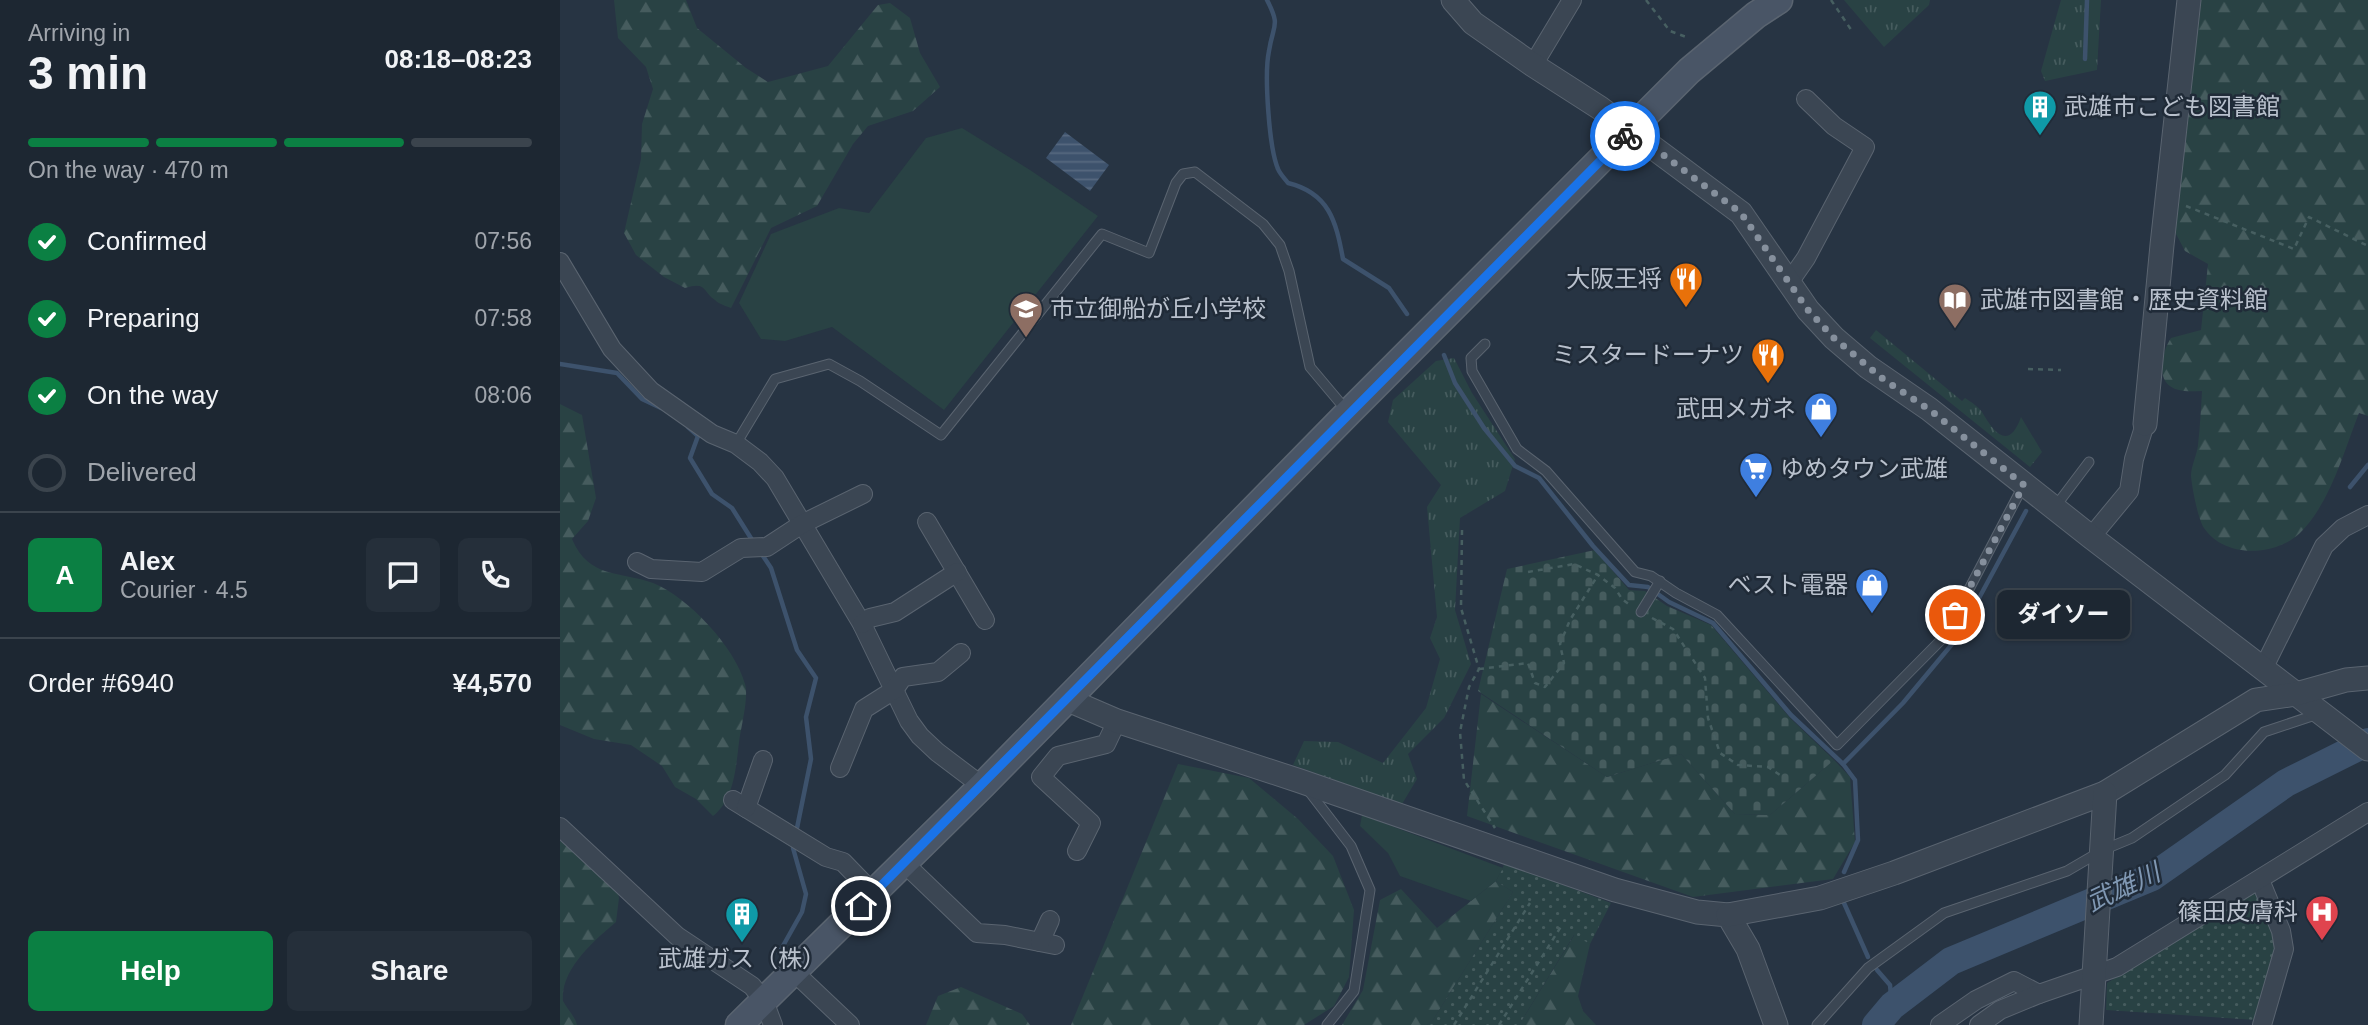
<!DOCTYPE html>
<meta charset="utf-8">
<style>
:root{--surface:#1d2732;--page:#252f3a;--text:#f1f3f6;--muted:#a0a5ac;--line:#3b444d;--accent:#0b8043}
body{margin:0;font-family:Arial,"Noto Sans JP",sans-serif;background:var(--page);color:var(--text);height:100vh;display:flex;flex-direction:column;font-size:26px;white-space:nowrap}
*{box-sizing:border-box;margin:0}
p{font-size:23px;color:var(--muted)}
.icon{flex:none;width:38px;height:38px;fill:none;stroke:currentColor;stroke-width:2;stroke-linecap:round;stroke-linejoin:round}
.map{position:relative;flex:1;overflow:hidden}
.panel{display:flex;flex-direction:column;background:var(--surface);width:560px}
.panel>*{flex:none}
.pin{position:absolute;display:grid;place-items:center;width:60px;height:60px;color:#fff;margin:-30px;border:4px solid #fff;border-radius:50%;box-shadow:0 2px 7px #0007}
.courier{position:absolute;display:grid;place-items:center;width:70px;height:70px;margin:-35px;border:5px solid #1a73e8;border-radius:50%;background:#fff;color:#222;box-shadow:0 2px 9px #0007}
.bubble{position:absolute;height:49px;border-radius:10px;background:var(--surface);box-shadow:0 2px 5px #0004,0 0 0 2px var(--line);font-size:23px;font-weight:700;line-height:49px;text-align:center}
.head em{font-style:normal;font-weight:700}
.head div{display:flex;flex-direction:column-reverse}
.head{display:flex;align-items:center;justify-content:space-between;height:119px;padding:0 28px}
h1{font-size:46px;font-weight:700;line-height:52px}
.bar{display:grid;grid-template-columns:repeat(4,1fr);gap:10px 7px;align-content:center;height:84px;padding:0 28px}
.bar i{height:9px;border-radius:5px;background:var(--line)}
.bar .current{background:var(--accent)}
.bar p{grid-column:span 4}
.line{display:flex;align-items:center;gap:18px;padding:0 28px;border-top:2px solid var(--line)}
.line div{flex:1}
.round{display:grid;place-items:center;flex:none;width:74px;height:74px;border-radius:10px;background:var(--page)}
ol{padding:0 28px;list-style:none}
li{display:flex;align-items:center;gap:21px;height:77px}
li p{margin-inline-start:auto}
li .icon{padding:7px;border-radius:50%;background:var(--accent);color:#fff;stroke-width:4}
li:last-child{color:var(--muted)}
li i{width:38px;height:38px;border:4px solid var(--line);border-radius:50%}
.action{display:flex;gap:14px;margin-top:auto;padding:14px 28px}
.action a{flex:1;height:80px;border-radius:10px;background:var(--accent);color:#fff;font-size:28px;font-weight:700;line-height:80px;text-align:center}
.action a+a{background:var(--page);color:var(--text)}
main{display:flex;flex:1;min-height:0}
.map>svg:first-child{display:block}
.grass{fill:url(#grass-tufts)}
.forest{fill:url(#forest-firs)}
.cemetery{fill:url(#cemetery-stones)}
.park{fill:url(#park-dots)}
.pitch{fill:#294244}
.water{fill:url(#water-rules)}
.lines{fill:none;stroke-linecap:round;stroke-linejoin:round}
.stream{stroke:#3d526c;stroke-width:4.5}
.river{stroke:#3d526c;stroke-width:28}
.service-casing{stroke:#5a6470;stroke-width:11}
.minor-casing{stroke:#5a6470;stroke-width:20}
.tertiary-casing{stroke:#5a6470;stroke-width:25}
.secondary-casing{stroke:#5a6470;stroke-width:29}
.path{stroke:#475f61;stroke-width:2.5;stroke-dasharray:5 5;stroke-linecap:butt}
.service{stroke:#3b4653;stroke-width:9}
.minor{stroke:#3b4653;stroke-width:18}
.tertiary{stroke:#3b4653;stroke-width:23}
.secondary{stroke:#495566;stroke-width:26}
.done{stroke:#86909d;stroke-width:7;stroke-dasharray:0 12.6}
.route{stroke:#1a73e8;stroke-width:9}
.labels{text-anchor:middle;stroke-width:5;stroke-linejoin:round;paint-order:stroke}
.poi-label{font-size:24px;fill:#b9c1cd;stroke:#202b38;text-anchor:end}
.water-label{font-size:26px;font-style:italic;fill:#8098b3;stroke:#202b38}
</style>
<main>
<section class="panel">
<div class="head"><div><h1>3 min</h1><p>Arriving in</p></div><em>08:18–08:23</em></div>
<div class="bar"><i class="current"></i><i class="current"></i><i class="current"></i><i></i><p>On the way · 470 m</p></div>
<ol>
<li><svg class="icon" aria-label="check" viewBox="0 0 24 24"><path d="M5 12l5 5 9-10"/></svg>Confirmed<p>07:56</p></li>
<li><svg class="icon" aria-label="check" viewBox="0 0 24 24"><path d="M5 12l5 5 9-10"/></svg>Preparing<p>07:58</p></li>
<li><svg class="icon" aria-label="check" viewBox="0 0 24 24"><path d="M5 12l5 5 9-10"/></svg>On the way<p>08:06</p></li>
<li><i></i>Delivered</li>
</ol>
<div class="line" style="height:126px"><b class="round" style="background:var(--accent);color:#fff">A</b><div><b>Alex</b><p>Courier · 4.5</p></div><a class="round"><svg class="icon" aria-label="chat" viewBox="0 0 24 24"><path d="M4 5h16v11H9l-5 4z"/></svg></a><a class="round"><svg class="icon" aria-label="phone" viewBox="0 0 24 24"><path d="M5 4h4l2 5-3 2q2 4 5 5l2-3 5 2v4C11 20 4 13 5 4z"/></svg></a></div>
<div class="line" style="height:91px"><div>Order #6940</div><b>¥4,570</b></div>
<div class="action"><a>Help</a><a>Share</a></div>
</section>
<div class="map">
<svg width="1808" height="1025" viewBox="0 0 1808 1025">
<defs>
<pattern id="grass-tufts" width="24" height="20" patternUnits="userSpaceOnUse" patternTransform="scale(1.75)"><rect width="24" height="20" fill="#294244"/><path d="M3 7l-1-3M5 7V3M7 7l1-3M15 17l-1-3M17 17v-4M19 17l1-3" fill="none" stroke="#465c5e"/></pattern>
<pattern id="forest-firs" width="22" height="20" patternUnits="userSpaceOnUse" patternTransform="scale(1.75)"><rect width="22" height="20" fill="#294244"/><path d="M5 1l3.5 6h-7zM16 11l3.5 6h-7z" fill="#465c5e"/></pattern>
<pattern id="cemetery-stones" width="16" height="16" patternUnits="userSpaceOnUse" patternTransform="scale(1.75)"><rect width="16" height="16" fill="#294244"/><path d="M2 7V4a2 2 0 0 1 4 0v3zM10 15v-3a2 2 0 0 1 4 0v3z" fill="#465c5e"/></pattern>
<pattern id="park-dots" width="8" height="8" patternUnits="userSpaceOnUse" patternTransform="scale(1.75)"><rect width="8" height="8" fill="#294244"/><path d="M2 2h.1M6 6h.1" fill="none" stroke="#465c5e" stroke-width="1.8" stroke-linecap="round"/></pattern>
<pattern id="water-rules" width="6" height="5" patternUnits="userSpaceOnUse" patternTransform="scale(1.75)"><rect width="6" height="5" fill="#3d526c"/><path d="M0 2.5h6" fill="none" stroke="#576980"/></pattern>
</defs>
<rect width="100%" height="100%" fill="#273443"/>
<!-- grass -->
<g class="grass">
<polygon points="1284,0 1370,0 1369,5 1324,47"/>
<polygon points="1501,0 1541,0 1537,70 1485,81 1481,71"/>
<path d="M1316 330 1402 401 1405 398C1411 402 1419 407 1422 412 1434 433 1449 451 1461 417L1482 452 1470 467 1310 338Z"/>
<polygon points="894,358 912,393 955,459 945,491 900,518 895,610 911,664 884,718 848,754 857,779 842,804 733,765 744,741 778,742 823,763 866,708 880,659 870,638 877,617 867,507 881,485 828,422 833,400 876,361"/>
</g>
<!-- forest -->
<g class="forest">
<path d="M54 0H126L137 28 186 68 208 82 268 66 318 5 330 3 350 18 360 53 380 87 353 111 308 126 293 144 257 206 211 228 171 308C166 306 159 304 155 300 142 291 147 281 125 288L104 277 76 255 64 233 81 159 82 124 93 89 86 67 58 38Z"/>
<path d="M1640 0H1808V416L1799 413C1783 453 1771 502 1740 533 1716 556 1665 559 1644 528 1638 519 1632 488 1631 476 1631 466 1637 455 1638 445 1640 427 1641 409 1642 391 1635 391 1626 392 1619 390 1594 385 1601 353 1611 338L1641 330 1648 264 1625 251 1615 232Z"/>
<path d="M0 404 22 415 36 498 28 521 12 539C29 579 60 571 93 583 128 597 175 647 185 684 189 697 181 727 179 742 176 767 174 800 153 816L136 799 115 787 102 766 71 745 34 739 0 725Z"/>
<polygon points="921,694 1047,777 1121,754 1175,814 1210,815 1274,760 1290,777 1295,842 1273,879 1133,897 907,816"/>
<polygon points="618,764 689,778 738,819 773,856 794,910 789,977 774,1006 744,1025 511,1025"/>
<path d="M0 841 53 876 59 898 56 922C36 939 0 969 3 1001 7 1009 15 1016 17 1025H0Z"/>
<polygon points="936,881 953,892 873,1020 867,1025 782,1025 803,990 820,900 841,889 877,928"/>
<polygon points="1015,934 1030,944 1018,996 1023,1011 1036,1025 959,1025"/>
<polygon points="401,987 462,1014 470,1025 366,1025 378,996"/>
</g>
<!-- cemetery -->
<polygon class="cemetery" points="1035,550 1069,590 1085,591 1107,606 1151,625 1230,718 1274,760 1210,815 1175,814 1121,754 1047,777 918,691 947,569"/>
<!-- park -->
<g class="park">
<polygon points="945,863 1051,903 1030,944 1014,935 959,1025 867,1025 873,1020 953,892 936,881"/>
<polygon points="1693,894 1700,896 1716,933 1716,951 1696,1020 1546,1010 1547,983"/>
</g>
<!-- pitch -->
<g class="pitch">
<polygon points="402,128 470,170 538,216 384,410 272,327 225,341 201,339 179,303 211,234 279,208 309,213 366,138"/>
<polygon points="802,815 943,868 936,881 911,901 840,876 828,853 800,826"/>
</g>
<!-- water -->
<polygon class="water" points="505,132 549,165 530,191 486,158"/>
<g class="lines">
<!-- stream -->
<g class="stream">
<path d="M707 0C721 27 713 24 709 51 704 74 709 148 718 169 720 174 725 179 728 183 769 193 776 221 783 259L829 288 847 314"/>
<polyline points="1525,59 1527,0"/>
<polyline points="884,355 895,383 924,428 955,466 979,478 1033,546 1069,585 1088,587 1109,602 1153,623 1231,715 1283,764 1295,780 1298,840 1284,872"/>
<polyline points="0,364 57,373 82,399 101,408"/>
<polyline points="128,427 138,436 130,458 152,494 172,508 194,543"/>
<polyline points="1790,487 1808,465"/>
<polyline points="201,553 211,568 237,650 256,678 246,717 251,759 236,833"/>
<polyline points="1283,764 1343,703 1398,637 1466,511"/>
<polyline points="1284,903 1308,957"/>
<polyline points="219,953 242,912 246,894 233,848 234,841"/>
<polyline points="1317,970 1330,985 1332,1006"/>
</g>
<!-- river -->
<polyline class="river" points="1316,1025 1332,1006 1391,961 1592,877 1726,783 1808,742"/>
<!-- service casing -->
<g class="service-casing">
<g id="service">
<polyline points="925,344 911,358 912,371 957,449 986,471 1075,572 1091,576 1116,593 1157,615 1277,745 1384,637 1463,486"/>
<polyline points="176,444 215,379 269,364 300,381 381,435 542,234 589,253 616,183 623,174 635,172 703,224 720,245 729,271 750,367 787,411"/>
<polyline points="1495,507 1529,462"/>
<polyline points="1081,612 1100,581"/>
<polyline points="748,790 791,846 810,890 794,991 767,1025"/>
<polyline points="1257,1025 1308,968 1384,913 1507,871 1543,850 1572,838 1665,775 1704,732 1758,714"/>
</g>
</g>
<!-- minor casing -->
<g class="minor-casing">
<g id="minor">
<polyline points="973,65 1012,0"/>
<polyline points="0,262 52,349 91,391 152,434 176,444 200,462 215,478 302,624 349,721 360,736 377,752 422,786"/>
<polyline points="1230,281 1246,258 1305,147 1274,126 1246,99"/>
<polyline points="367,522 425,620"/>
<polyline points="1531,537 1569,491 1574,459 1585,424"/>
<polyline points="77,562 91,569 142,572 181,548 207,547 242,524 303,494"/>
<polyline points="302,624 310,618 335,612 397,572"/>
<polyline points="1703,669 1764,546 1783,528 1808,515"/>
<polyline points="280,768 304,709 334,690 343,677 378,672 401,653"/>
<polyline points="173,800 266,857 283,862 314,894"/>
<polyline points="186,808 203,760"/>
<polyline points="0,827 117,936 192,986 204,1001 213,1025"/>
<polyline points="517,851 531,823 481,777 498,756 546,744 557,721"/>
<polyline points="344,863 417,933 445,935 495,945"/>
<polyline points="1700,880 1721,931 1724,949 1702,1025"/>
<polyline points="480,942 490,920"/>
<polyline points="234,972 290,1025"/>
<polyline points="1380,1025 1416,1000 1454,981 1479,994"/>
<polyline points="1419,1025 1440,1010 1479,994 1557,967 1808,812"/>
</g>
</g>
<!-- tertiary casing -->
<g class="tertiary-casing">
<g id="tertiary">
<polyline points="893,0 913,23 973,65 1040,108 1181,213 1248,310 1274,338 1308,367 1369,409 1531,537 1808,749"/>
<polyline points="1585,424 1602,245 1629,0"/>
<polyline points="506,699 557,721 740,781 1055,890 1137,912 1168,915 1188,949 1216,1025"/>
<polyline points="1168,915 1260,898 1334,873 1545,793 1696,700 1736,694 1786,680 1808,678"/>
<polyline points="1531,1025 1545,793"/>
</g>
</g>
<!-- secondary casing -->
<g class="secondary-casing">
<polyline id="secondary" points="179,1025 422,786 788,413 1129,71 1196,15 1219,0"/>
</g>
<!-- path -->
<g class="path">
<polyline points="1086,0 1110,31 1129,38"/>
<polyline points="1271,0 1292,31"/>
<polyline points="1626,206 1734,249 1749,217 1808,246"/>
<polyline points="1468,369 1501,370"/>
<polyline points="902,530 901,608 919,669 909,687 900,732 904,780 935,828"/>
<polyline points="968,572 1014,564 1038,575 1055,588 1062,599 1071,606"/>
<polyline points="1092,618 1113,629 1145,678 1148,718 1160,753 1178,765 1208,767 1223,777"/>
<polyline points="919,669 968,663 975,683 985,687 1004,663 1000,644 1010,620 1038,575"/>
<polyline points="894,1025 970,903"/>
<polyline points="939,1025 1002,925"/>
</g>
<!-- service -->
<use href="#service" class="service"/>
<!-- minor -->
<use href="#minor" class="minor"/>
<!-- tertiary -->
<use href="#tertiary" class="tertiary"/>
<!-- secondary -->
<use href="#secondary" class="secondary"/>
</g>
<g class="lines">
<!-- done -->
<polyline class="done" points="1065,136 1070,130 1181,213 1248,310 1274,338 1323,379 1370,410 1464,485 1395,615"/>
<!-- route -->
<polyline class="route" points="301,906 1065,136"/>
</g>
<!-- icons -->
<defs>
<g id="building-pin" transform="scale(1.75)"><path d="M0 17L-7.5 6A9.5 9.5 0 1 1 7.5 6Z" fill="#0f9aa8" stroke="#202b38"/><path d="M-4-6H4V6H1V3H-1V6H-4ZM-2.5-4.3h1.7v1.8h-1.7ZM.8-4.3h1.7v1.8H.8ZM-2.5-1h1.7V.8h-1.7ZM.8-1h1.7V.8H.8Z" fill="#fff"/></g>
<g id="restaurant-pin" transform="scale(1.75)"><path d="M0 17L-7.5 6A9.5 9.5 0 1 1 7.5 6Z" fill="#e8710a" stroke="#202b38"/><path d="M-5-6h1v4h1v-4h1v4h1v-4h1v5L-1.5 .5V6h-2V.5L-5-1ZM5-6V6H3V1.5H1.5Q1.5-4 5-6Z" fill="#fff"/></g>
<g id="library-pin" transform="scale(1.75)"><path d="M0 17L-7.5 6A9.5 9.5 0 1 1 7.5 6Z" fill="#8d6e63" stroke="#202b38"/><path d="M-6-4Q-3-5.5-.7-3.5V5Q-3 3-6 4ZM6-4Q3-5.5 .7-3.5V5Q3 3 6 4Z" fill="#fff"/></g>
<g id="school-pin" transform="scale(1.75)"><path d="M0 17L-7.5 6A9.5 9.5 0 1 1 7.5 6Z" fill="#8d6e63" stroke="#202b38"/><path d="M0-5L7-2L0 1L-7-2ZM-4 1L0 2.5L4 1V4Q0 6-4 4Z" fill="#fff"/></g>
<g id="shop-pin" transform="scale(1.75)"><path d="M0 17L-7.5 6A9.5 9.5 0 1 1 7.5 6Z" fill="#3f7fe0" stroke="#202b38"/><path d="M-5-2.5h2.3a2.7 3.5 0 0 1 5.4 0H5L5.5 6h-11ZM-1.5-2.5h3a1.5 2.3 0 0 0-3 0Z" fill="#fff"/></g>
<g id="supermarket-pin" transform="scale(1.75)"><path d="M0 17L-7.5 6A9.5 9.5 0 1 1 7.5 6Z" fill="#3f7fe0" stroke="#202b38"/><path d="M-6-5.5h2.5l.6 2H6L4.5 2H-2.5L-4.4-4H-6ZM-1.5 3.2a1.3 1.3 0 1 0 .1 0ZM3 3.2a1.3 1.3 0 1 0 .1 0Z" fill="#fff"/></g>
<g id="hospital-pin" transform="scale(1.75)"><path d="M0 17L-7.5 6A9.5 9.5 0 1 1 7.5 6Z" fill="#e0444e" stroke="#202b38"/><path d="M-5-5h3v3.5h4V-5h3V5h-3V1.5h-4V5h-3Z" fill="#fff"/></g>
</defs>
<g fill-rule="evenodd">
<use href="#building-pin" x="1480" y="107"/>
<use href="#restaurant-pin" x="1126" y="279"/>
<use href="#library-pin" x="1395" y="300"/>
<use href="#school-pin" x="466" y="309"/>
<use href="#restaurant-pin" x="1208" y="355"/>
<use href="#shop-pin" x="1261" y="409"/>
<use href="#supermarket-pin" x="1196" y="469"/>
<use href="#shop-pin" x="1312" y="585"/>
<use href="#hospital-pin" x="1762" y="912"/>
<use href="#building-pin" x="182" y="914"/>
</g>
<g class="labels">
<!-- poi labels -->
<g class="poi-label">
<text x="1504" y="115" text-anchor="start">武雄市こども図書館</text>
<text x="1102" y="287">大阪王将</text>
<text x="1420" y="308" text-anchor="start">武雄市図書館・歴史資料館</text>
<text x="490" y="317" text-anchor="start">市立御船が丘小学校</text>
<text x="1184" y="363">ミスタードーナツ</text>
<text x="1236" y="417">武田メガネ</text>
<text x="1220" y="477" text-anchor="start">ゆめタウン武雄</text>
<text x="1288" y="593">ベスト電器</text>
<text x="1738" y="920">篠田皮膚科</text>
<text x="182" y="967" text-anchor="middle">武雄ガス（株）</text>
</g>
<!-- water labels -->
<g class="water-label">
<text transform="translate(1563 887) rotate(-25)" y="9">武雄川</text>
</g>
</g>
</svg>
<div class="pin" style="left:1395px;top:615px;background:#ea580c"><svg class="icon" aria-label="bag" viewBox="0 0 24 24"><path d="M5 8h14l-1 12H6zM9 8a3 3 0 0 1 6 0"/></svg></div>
<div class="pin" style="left:301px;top:906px;background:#1f2937"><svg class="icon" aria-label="home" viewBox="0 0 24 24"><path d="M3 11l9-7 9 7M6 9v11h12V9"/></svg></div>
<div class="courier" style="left:1065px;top:136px"><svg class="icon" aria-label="bike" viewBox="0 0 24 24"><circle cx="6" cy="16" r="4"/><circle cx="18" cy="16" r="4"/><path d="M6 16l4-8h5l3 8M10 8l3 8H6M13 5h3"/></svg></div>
<div class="bubble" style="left:1437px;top:590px;width:133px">ダイソー</div>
</div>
</main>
